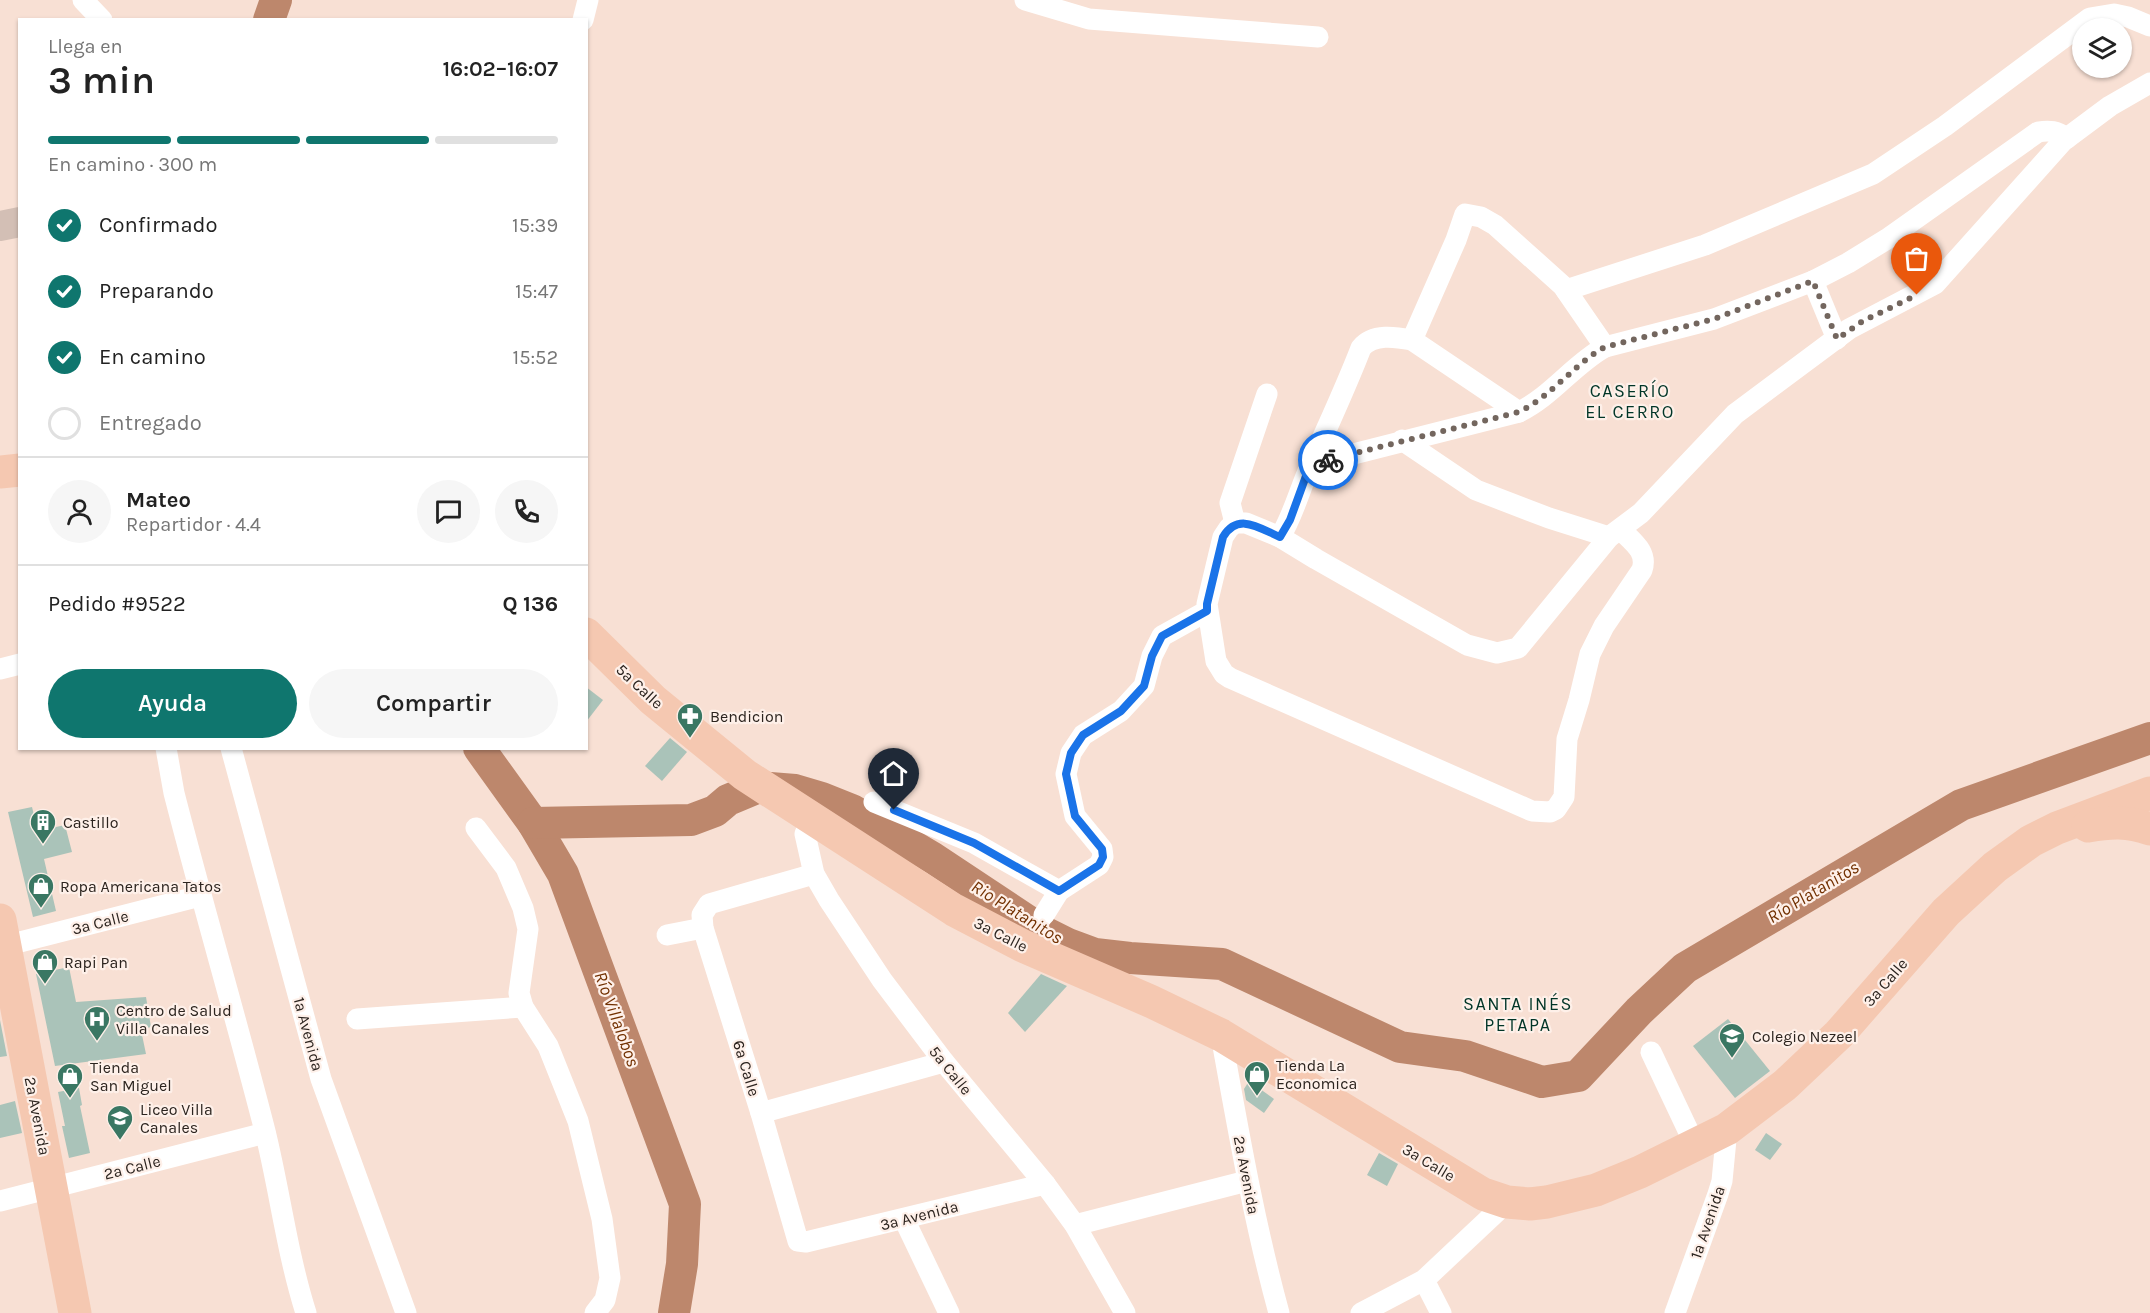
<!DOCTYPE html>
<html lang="es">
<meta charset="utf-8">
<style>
:root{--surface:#fff;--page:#f6f6f6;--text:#222;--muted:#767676;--line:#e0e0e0;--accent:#0f766e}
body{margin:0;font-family:Karla,sans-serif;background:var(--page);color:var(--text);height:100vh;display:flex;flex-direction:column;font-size:22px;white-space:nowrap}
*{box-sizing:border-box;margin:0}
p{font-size:20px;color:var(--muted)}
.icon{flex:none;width:33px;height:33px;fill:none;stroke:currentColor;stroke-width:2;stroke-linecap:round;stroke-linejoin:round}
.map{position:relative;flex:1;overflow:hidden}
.panel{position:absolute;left:18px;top:18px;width:570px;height:732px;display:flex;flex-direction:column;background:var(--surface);border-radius:0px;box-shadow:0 2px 4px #0004}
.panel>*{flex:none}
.controls{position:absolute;left:2072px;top:18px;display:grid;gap:12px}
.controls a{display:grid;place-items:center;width:60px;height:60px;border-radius:50%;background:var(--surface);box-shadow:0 2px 4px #0004;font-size:30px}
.pin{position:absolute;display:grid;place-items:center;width:51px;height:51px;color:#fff;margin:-62px -26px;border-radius:50% 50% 50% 0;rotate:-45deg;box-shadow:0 0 6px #0007}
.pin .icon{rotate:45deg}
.courier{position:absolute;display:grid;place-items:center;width:60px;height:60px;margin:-30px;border:4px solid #1a73e8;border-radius:50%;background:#fff;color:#222;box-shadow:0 2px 8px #0007}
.summary em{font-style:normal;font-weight:600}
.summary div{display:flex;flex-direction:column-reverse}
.summary{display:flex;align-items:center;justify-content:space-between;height:102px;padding:0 30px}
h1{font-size:39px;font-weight:600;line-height:45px}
.bar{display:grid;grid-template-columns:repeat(4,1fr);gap:9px 6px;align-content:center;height:72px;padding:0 30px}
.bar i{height:8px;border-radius:4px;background:var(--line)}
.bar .on{background:var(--accent)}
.bar p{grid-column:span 4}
.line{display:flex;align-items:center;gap:15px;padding:0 30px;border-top:2px solid var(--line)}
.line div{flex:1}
.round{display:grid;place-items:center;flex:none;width:63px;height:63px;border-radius:32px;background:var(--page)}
ol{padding:0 30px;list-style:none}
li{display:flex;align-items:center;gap:18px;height:66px}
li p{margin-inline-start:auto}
li .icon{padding:6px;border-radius:50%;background:var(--accent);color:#fff;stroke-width:4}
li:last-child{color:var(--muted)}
li i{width:33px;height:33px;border:3px solid var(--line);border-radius:50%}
.action{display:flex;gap:12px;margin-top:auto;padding:12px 30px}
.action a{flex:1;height:69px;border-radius:36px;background:var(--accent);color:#fff;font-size:24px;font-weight:600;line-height:69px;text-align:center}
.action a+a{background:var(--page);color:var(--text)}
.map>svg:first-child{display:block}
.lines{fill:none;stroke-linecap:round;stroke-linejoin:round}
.river{stroke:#bd876c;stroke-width:32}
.building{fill:#aac3b9}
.minor{stroke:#fff;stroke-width:21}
.secondary{stroke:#d3bfb5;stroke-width:30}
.primary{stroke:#f5c8b1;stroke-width:33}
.done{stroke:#73665e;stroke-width:6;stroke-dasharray:0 10.8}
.route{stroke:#1a73e8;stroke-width:8}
.labels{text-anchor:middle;stroke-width:4.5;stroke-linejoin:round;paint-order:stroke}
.street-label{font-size:16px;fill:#2c241f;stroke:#fef0e9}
.poi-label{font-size:16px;fill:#2c241f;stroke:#fef0e9;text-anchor:start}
.neighbourhood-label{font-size:18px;letter-spacing:1.5px;fill:#003527;stroke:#fef0e9}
.water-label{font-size:18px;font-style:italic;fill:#723001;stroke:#fef0e9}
</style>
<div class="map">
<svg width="2150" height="1313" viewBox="0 0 2150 1313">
<rect width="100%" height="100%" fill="#f8e0d4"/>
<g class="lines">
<!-- river -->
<g class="river">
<polyline points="269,20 276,0"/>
<polyline points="479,748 533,823 563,874 685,1204 682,1264 674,1313"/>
<polyline points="533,823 691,820 715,811 728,800 759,787 795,790 822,798 852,810 933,858 1046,933 1068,944 1095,954 1130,958 1222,964 1400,1047 1465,1056 1542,1082 1578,1076 1639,1011 1685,968 1961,805 2150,738"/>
</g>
</g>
<!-- building -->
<g class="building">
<polygon points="586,687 603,700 586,722"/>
<polygon points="670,738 687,752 662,781 645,766"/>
<polygon points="32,807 38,831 65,825 72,852 44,859 56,911 33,917 8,812"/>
<polygon points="69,967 76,1002 146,997 151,1027 141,1030 146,1054 55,1066 36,974"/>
<polygon points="1041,974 1067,986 1025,1032 1008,1013"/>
<polygon points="1728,1019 1770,1071 1735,1098 1693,1046"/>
<polygon points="0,1020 7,1056 0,1057"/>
<polygon points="1249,1081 1274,1099 1264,1113 1246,1100 1244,1089"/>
<polygon points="79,1088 82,1105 80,1106 90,1153 69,1158 62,1126 65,1126 58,1092"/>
<polygon points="15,1101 22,1133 0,1138 0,1105"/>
<polygon points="1766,1133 1782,1144 1770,1160 1755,1150"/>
<polygon points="1379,1153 1398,1164 1387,1186 1367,1175"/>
</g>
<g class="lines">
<!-- minor -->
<g class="minor">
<polyline points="83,0 102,20"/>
<polyline points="1025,0 1089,19 1318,37"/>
<polyline points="583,20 588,0"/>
<polyline points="1813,281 1837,339"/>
<polyline points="1566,290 1705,245 1873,174 1945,126 2090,18 2114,14 2128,17 2150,26"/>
<polyline points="1412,340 1456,240 1465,214 1481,217 1495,225 1563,286 1605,347"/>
<polyline points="1402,440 1476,490 1549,518 1609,537"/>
<path d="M1310 465 1519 412C1552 396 1574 364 1605 347L1714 319 1813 281 1848 263 1887 239 2038 132C2050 130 2056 131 2067 138"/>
<polyline points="1235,523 1230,503 1267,394"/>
<path d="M1621 530C1633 542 1648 552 1642 570L1604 626 1590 654 1579 700 1567 739 1564 797 1556 809 1550 812 1532 811 1230 678 1224 674 1216 661 1207 604 1223 537 1229 528 1235 523H1246L1280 537 1316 559 1467 645 1497 653 1518 648 1609 537 1641 513 1735 414 1849 329 1935 284 2063 141 2110 106 2150 83"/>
<path d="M1280 537C1294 514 1300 488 1311 464 1328 425 1346 387 1361 348 1373 333 1396 337 1412 340L1519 412"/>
<polyline points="0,669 20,664"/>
<path d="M166 748 174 793C203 906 236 1018 265 1131 280 1192 287 1253 306 1313"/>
<polyline points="231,748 321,1079 406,1313"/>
<polyline points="874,802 974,843 1059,891"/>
<polyline points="812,817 805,834 814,874 829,900 882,980 944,1062 1045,1184 1075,1225 1125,1313"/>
<polyline points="476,828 506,868 523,908 528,929 519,993 523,1007 548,1046 578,1121 602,1219 610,1278 605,1300 595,1313"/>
<polyline points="814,874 709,904 702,915 703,928 761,1113 798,1241 806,1242 1045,1184"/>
<polyline points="1044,915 1059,891 1099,865 1103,857 1102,849 1075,816 1066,774 1071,753 1083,735 1121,711 1144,686 1152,656 1162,636 1207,611"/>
<polyline points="667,935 703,928"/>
<polyline points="0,947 200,896"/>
<polyline points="357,1019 523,1007"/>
<path d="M1221 1035C1238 1129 1254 1222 1279 1313"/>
<polyline points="1651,1052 1695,1145"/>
<polyline points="761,1113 944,1062"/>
<polyline points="0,1201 265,1133"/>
<polyline points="904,1219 949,1313"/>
<polyline points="1075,1225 1247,1181"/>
<polyline points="1424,1280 1441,1313"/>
<polyline points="1361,1313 1424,1280 1507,1202"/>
<polyline points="1675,1313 1718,1194 1722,1181 1727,1129"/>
</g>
<!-- secondary -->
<polyline class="secondary" points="0,226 20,222"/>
<!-- primary -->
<g class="primary">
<polyline points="0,472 20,470"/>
<polyline points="586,634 653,700 745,775 954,910 1023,946 1150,1001 1221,1035 1483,1194 1507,1202 1530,1204 1547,1202 1596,1190 1640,1172 1727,1129 1785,1085 1839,1034 1946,912 1995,867 2031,841 2057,828 2150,793"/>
<path d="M2088 826C2110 822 2128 821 2150 829"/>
<polyline points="0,920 75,1313"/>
</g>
</g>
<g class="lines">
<!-- done -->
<path class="done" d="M1328 460 1519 412C1552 396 1574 364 1605 347L1714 319 1813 281 1837 339 1863 321 1917 295"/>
<!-- route -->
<path class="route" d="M894 810 974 843 1059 891 1099 865 1103 857 1102 849 1075 816 1066 774 1071 753 1083 735 1121 711 1144 686 1152 656 1162 636 1207 611V604L1223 537C1238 512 1259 528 1280 537L1290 520 1310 465 1328 460"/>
</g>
<!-- icons -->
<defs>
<g id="pharmacy-pin" transform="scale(1.35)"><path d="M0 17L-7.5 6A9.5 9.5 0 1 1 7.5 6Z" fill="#3a7763" stroke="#fef0e9"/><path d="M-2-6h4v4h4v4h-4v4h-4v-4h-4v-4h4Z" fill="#fff"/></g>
<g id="building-pin" transform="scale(1.35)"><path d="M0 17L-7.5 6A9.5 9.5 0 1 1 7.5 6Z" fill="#3a7763" stroke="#fef0e9"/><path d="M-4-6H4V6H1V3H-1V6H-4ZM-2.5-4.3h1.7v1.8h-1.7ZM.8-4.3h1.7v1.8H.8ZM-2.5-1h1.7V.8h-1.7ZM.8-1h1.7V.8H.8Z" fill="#fff"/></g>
<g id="shop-pin" transform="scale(1.35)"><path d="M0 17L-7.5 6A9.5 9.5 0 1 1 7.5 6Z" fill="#3a7763" stroke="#fef0e9"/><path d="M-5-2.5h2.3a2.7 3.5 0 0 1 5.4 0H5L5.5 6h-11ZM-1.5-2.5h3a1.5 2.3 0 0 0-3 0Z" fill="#fff"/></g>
<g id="hospital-pin" transform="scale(1.35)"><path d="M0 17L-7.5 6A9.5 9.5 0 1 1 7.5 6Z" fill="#3a7763" stroke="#fef0e9"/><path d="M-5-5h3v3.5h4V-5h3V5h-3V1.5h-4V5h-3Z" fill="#fff"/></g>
<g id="school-pin" transform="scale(1.35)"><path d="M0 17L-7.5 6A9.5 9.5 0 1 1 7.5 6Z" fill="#3a7763" stroke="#fef0e9"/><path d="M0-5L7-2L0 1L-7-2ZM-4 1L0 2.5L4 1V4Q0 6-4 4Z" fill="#fff"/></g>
<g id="university-pin" transform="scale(1.35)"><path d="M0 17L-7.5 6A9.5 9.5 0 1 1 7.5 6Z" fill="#3a7763" stroke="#fef0e9"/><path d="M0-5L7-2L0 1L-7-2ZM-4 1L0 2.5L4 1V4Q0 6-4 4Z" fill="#fff"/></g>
</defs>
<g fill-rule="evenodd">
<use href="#pharmacy-pin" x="690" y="716"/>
<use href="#building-pin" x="43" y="822"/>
<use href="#shop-pin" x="41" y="886"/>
<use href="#shop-pin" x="45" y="962"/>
<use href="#hospital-pin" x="97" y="1019"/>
<use href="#school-pin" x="1732" y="1036"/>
<use href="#shop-pin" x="1257" y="1074"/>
<use href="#shop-pin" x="70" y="1076"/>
<use href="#university-pin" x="120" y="1118"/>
</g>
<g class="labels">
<!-- street labels -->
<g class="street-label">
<text transform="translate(640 686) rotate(43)" y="6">5a Calle</text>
<text transform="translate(100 922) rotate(-14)" y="6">3a Calle</text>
<text transform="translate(1001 934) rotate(27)" y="6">3a Calle</text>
<text transform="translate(1885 982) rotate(-49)" y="6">3a Calle</text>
<text transform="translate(309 1034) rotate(75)" y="6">1a Avenida</text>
<text transform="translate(747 1068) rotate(73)" y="6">6a Calle</text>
<text transform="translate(951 1070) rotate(51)" y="6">5a Calle</text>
<text transform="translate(38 1116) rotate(79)" y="6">2a Avenida</text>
<text transform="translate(1429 1162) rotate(31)" y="6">3a Calle</text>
<text transform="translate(132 1167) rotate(-14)" y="6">2a Calle</text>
<text transform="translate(1247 1175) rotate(79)" y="6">2a Avenida</text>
<text transform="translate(919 1215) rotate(-14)" y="6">3a Avenida</text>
<text transform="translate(1707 1222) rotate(-71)" y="6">1a Avenida</text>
</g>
<!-- poi labels -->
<g class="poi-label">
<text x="710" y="722">Bendicion</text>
<text x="63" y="828">Castillo</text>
<text x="60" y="892">Ropa Americana Tatos</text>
<text x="64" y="968">Rapi Pan</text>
<text x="116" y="1016">Centro de Salud<tspan x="116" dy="18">Villa Canales</tspan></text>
<text x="1752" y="1042">Colegio Nezeel</text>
<text x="1276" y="1071">Tienda La<tspan x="1276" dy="18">Economica</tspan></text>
<text x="90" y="1073">Tienda<tspan x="90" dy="18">San Miguel</tspan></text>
<text x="140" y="1115">Liceo Villa<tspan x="140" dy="18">Canales</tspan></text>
</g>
<!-- neighbourhood labels -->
<g class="neighbourhood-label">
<text x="1630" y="397">CASERÍO<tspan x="1630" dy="21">EL CERRO</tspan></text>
<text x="1518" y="1010">SANTA INÉS<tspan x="1518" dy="21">PETAPA</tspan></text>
</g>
<!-- water labels -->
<g class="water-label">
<text transform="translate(1813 892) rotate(-31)" y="6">Río Platanitos</text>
<text transform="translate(1017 912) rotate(32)" y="6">Rio Platanitos</text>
<text transform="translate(617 1019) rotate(70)" y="6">Río Villalobos</text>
</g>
</g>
</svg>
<div class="controls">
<a><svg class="icon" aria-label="layers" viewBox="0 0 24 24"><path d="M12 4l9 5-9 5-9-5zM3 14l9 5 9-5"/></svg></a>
</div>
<div class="pin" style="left:1917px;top:295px;background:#ea580c"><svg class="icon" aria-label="bag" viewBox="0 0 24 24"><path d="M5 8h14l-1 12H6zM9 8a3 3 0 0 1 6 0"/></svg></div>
<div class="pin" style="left:894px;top:810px;background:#1f2937"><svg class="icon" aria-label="home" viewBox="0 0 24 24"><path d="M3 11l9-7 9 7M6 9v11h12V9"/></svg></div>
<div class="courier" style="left:1328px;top:460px"><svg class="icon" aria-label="bike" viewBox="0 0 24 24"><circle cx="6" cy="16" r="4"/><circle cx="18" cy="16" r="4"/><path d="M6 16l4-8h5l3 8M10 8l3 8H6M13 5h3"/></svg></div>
<section class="panel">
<div class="summary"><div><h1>3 min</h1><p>Llega en</p></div><em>16:02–16:07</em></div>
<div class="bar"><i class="on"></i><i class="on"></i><i class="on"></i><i></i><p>En camino · 300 m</p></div>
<ol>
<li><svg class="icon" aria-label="check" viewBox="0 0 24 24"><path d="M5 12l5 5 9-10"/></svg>Confirmado<p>15:39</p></li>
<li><svg class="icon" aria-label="check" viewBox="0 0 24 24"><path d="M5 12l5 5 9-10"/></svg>Preparando<p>15:47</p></li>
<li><svg class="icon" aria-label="check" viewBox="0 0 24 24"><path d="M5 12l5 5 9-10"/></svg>En camino<p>15:52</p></li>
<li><i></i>Entregado</li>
</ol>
<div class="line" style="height:108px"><a class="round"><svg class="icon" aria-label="person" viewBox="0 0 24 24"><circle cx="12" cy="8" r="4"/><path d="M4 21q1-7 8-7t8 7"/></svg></a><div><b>Mateo</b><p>Repartidor · 4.4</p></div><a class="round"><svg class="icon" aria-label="chat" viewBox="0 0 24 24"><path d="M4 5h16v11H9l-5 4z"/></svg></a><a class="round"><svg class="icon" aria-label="phone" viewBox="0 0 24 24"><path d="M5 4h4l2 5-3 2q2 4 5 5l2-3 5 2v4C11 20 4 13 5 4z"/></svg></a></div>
<div class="line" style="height:78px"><div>Pedido #9522</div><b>Q 136</b></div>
<div class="action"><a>Ayuda</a><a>Compartir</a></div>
</section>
</div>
